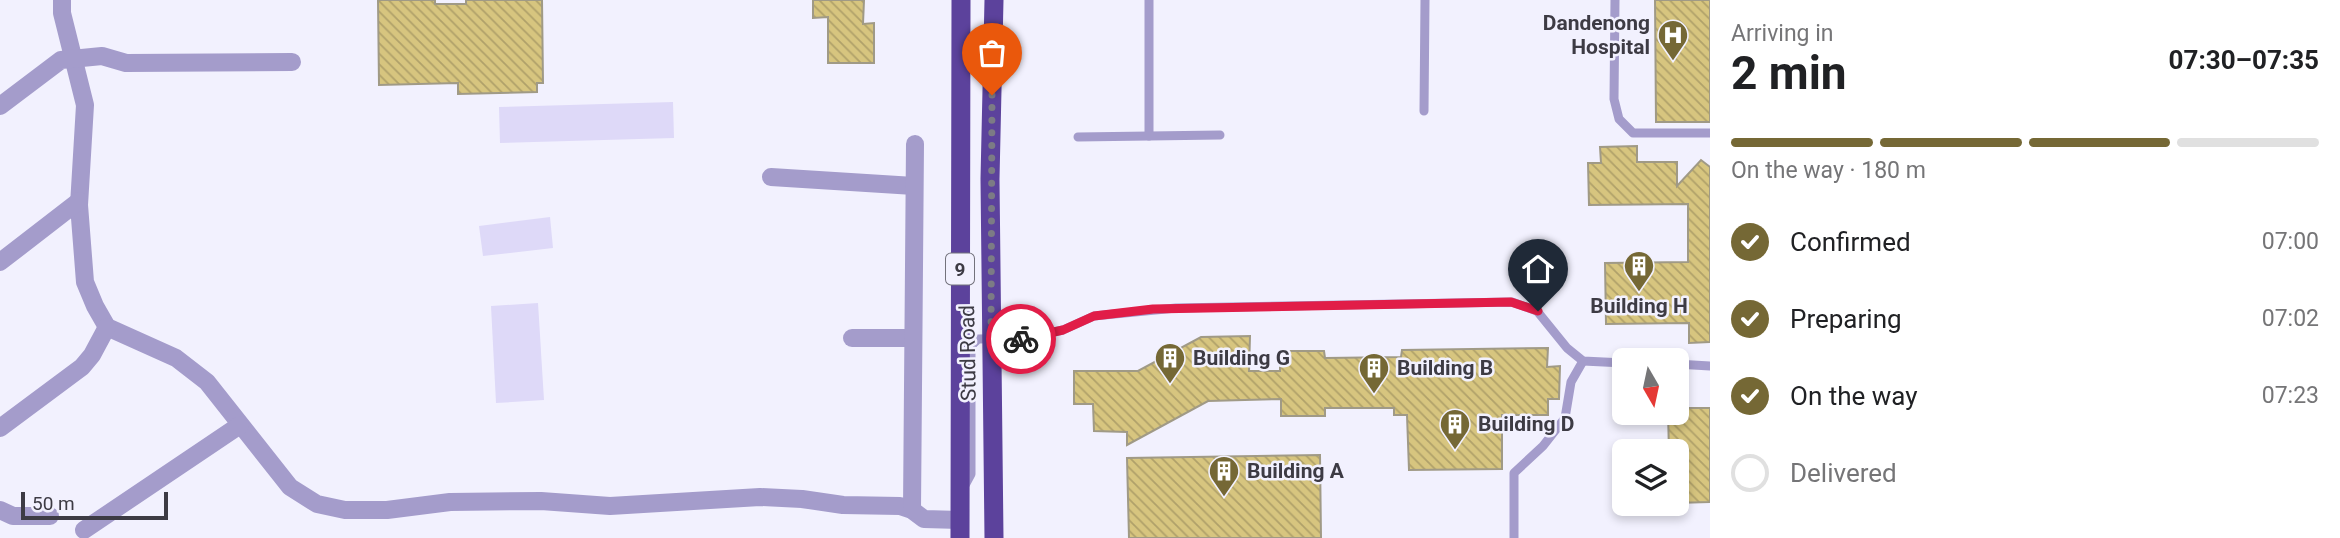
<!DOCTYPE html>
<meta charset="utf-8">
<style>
:root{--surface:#fff;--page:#f2f2f2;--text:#202124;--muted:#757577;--line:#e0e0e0;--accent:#756835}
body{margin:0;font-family:Roboto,sans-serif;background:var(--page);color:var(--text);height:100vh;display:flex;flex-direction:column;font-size:26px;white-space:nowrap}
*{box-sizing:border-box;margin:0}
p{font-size:23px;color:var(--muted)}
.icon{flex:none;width:38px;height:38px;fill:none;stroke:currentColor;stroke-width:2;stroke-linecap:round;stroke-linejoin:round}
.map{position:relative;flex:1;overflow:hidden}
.panel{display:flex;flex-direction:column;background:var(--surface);width:630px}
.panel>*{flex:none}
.needle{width:46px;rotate:171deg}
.fabs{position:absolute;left:1612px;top:348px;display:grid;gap:14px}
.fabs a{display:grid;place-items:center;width:77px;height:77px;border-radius:10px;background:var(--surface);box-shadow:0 4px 10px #0003;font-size:35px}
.scale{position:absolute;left:21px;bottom:18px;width:147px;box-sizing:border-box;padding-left:7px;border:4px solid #3d3b44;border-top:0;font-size:19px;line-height:24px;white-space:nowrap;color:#3d3b44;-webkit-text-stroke:5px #f2f1fe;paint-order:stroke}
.pin{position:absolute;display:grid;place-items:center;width:60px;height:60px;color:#fff;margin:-72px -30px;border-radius:50% 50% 50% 0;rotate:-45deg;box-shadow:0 0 7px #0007}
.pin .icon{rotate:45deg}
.courier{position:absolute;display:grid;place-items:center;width:70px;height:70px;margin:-35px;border:5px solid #e11d48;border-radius:50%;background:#fff;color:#222;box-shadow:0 2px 9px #0007}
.headline em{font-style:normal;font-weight:700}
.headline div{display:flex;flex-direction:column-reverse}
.headline{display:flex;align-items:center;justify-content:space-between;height:119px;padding:0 21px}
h1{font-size:46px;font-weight:700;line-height:52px}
.bar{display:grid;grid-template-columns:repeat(4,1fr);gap:10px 7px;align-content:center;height:84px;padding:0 21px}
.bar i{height:9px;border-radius:5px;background:var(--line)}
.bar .selected{background:var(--accent)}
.bar p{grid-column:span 4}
ol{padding:0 21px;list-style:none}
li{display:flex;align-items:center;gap:21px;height:77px}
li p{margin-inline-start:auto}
li .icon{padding:7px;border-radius:50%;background:var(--accent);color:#fff;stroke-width:4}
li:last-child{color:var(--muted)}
li i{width:38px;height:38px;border:4px solid var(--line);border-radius:50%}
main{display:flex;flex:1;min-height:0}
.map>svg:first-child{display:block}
.garden{fill:#ded9f8}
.building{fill:url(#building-back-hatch);stroke:#a09a86;stroke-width:2}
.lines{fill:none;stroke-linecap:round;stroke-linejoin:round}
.service{stroke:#a49ccb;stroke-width:9}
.minor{stroke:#a49ccb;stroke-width:18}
.trunk{stroke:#5c429c;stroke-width:19}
.done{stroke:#7c7b85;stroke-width:7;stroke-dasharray:0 12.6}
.route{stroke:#e11d48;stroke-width:9}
.labels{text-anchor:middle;stroke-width:5;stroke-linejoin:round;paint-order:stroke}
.shield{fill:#f2f1fe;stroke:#73727c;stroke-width:2}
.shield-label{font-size:19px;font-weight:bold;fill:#3d3b44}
.poi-label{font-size:21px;font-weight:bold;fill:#3d3b44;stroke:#f2f1fe;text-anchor:start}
.street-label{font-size:21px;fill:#3d3b44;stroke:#f2f1fe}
</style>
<main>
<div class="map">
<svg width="1710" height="538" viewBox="0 0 1710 538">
<defs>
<pattern id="building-back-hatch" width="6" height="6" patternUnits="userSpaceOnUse" patternTransform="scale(1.75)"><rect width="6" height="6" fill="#d7c57f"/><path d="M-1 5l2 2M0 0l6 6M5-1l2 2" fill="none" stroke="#b0a16a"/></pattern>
</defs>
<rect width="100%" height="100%" fill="#f2f1fe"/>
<!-- garden -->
<g class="garden">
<polygon points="673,102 674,138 500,143 499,107"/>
<polygon points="550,217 553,248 483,256 479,226"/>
<polygon points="538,303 544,400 496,403 491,306"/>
</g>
<!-- building -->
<g class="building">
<polygon points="378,0 435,0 435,4 466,4 466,0 542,0 543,83 537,83 537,92 458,94 458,83 379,85"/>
<polygon points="813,0 864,0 863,24 874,23 874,63 828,63 828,17 813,18"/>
<polygon points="1655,0 1710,0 1710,122 1656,122"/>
<polygon points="1637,146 1637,162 1677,162 1677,186 1701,160 1710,167 1710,342 1689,343 1689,323 1606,324 1605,263 1688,262 1688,204 1589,205 1588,163 1601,163 1600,147"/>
<polygon points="1250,336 1249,371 1280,371 1280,351 1324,351 1325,358 1401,357 1402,350 1548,348 1547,367 1560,366 1559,399 1548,399 1548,415 1502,415 1502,469 1409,470 1407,415 1394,415 1394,408 1325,408 1325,416 1281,416 1281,399 1208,401 1127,445 1127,432 1094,431 1093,404 1074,404 1074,371 1138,371 1201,337"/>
<polygon points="1676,408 1710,408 1710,502 1676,503 1676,452 1669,452 1668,413 1676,413"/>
<polygon points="1320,455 1321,538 1129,538 1127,458"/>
</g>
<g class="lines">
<!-- service -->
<g class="service">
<polyline points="1149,0 1149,136"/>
<polyline points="1615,0 1614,99 1619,119 1633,133 1710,133"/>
<polyline points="1424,111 1425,0"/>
<polyline points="1078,137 1220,135"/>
<polyline points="1676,364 1710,366"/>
<polyline points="964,487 971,474 971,346 978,339 1027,338 1063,330 1094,316 1176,308 1512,302 1537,311 1567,348 1583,361 1624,363"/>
<polyline points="1514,538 1514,473 1543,446 1565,418 1571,382 1583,361"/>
</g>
<!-- minor -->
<g class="minor">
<polyline points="62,0 62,13 85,105 79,205 85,282 95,306 107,327 176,358 207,382 290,487 317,504 345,510 387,510 450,502 541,501 610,506 760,497 802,499 843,505 900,506 912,510 924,519 960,520"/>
<polyline points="0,106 61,60 102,56 126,63 292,62"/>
<polyline points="771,177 914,186"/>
<polyline points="0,262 79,201"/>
<polyline points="852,338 912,338"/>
<polyline points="0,428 82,367 92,355 107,327"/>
<polyline points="0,510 13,516 50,516"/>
<polyline points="912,510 915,144"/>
<polyline points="84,530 240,425"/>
</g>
<!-- trunk -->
<g class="trunk">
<polyline points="994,0 990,179 994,538"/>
<polyline points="960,538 961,0"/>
</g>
</g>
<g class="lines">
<!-- done -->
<polyline class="done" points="992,95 991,339 1021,339"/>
<!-- route -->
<polyline class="route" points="1021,339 1063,330 1094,316 1153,309 1511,302 1538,311"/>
</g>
<!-- icons -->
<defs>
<g id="hospital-pin" transform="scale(1.575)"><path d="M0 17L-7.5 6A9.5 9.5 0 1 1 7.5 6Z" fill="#756835" stroke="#f2f1fe"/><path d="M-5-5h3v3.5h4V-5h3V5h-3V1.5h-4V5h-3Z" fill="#fff"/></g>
<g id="building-pin" transform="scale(1.575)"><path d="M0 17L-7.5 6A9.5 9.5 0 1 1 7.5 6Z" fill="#756835" stroke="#f2f1fe"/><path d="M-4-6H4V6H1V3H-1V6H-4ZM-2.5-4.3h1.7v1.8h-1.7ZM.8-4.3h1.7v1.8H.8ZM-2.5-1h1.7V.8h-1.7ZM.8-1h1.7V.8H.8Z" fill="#fff"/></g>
</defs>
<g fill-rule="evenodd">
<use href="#hospital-pin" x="1673" y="35"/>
<use href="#building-pin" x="1639" y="266"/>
<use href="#building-pin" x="1170" y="358"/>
<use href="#building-pin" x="1374" y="368"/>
<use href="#building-pin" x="1455" y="424"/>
<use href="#building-pin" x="1224" y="471"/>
</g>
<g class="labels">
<!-- shield labels -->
<rect class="shield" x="946" y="253.5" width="28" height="31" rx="5"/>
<g class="shield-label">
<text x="960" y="276">9</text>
</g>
<!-- poi labels -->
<g class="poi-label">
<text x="1650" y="30" text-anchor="end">Dandenong<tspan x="1650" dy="24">Hospital</tspan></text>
<text x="1639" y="313" text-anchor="middle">Building H</text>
<text x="1193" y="365">Building G</text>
<text x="1397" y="375">Building B</text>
<text x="1478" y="431">Building D</text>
<text x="1247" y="478">Building A</text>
</g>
<!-- street labels -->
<g class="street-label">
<text transform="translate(968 353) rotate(-91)" y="7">Stud Road</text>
</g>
</g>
</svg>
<div class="fabs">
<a><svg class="needle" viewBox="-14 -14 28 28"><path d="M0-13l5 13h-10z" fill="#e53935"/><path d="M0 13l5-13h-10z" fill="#757577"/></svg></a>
<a><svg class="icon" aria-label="layers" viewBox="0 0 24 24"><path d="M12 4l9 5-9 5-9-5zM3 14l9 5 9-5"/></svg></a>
</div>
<div class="scale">50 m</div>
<div class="pin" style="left:992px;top:95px;background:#ea580c"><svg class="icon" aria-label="bag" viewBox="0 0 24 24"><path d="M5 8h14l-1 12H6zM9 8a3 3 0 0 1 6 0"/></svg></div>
<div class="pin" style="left:1538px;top:311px;background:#1f2937"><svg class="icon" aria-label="home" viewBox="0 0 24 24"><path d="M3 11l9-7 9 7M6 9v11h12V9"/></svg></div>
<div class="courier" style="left:1021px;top:339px"><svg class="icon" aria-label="bike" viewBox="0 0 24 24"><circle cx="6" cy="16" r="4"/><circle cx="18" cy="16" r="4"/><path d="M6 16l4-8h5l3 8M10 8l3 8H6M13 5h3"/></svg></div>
</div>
<section class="panel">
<div class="headline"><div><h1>2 min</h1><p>Arriving in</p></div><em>07:30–07:35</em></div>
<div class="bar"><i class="selected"></i><i class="selected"></i><i class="selected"></i><i></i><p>On the way · 180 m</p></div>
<ol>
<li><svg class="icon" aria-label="check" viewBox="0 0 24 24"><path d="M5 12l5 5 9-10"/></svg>Confirmed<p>07:00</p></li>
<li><svg class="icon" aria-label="check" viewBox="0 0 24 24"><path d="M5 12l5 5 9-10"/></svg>Preparing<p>07:02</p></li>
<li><svg class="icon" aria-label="check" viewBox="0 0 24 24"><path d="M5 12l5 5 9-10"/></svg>On the way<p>07:23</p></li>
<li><i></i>Delivered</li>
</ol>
</section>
</main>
